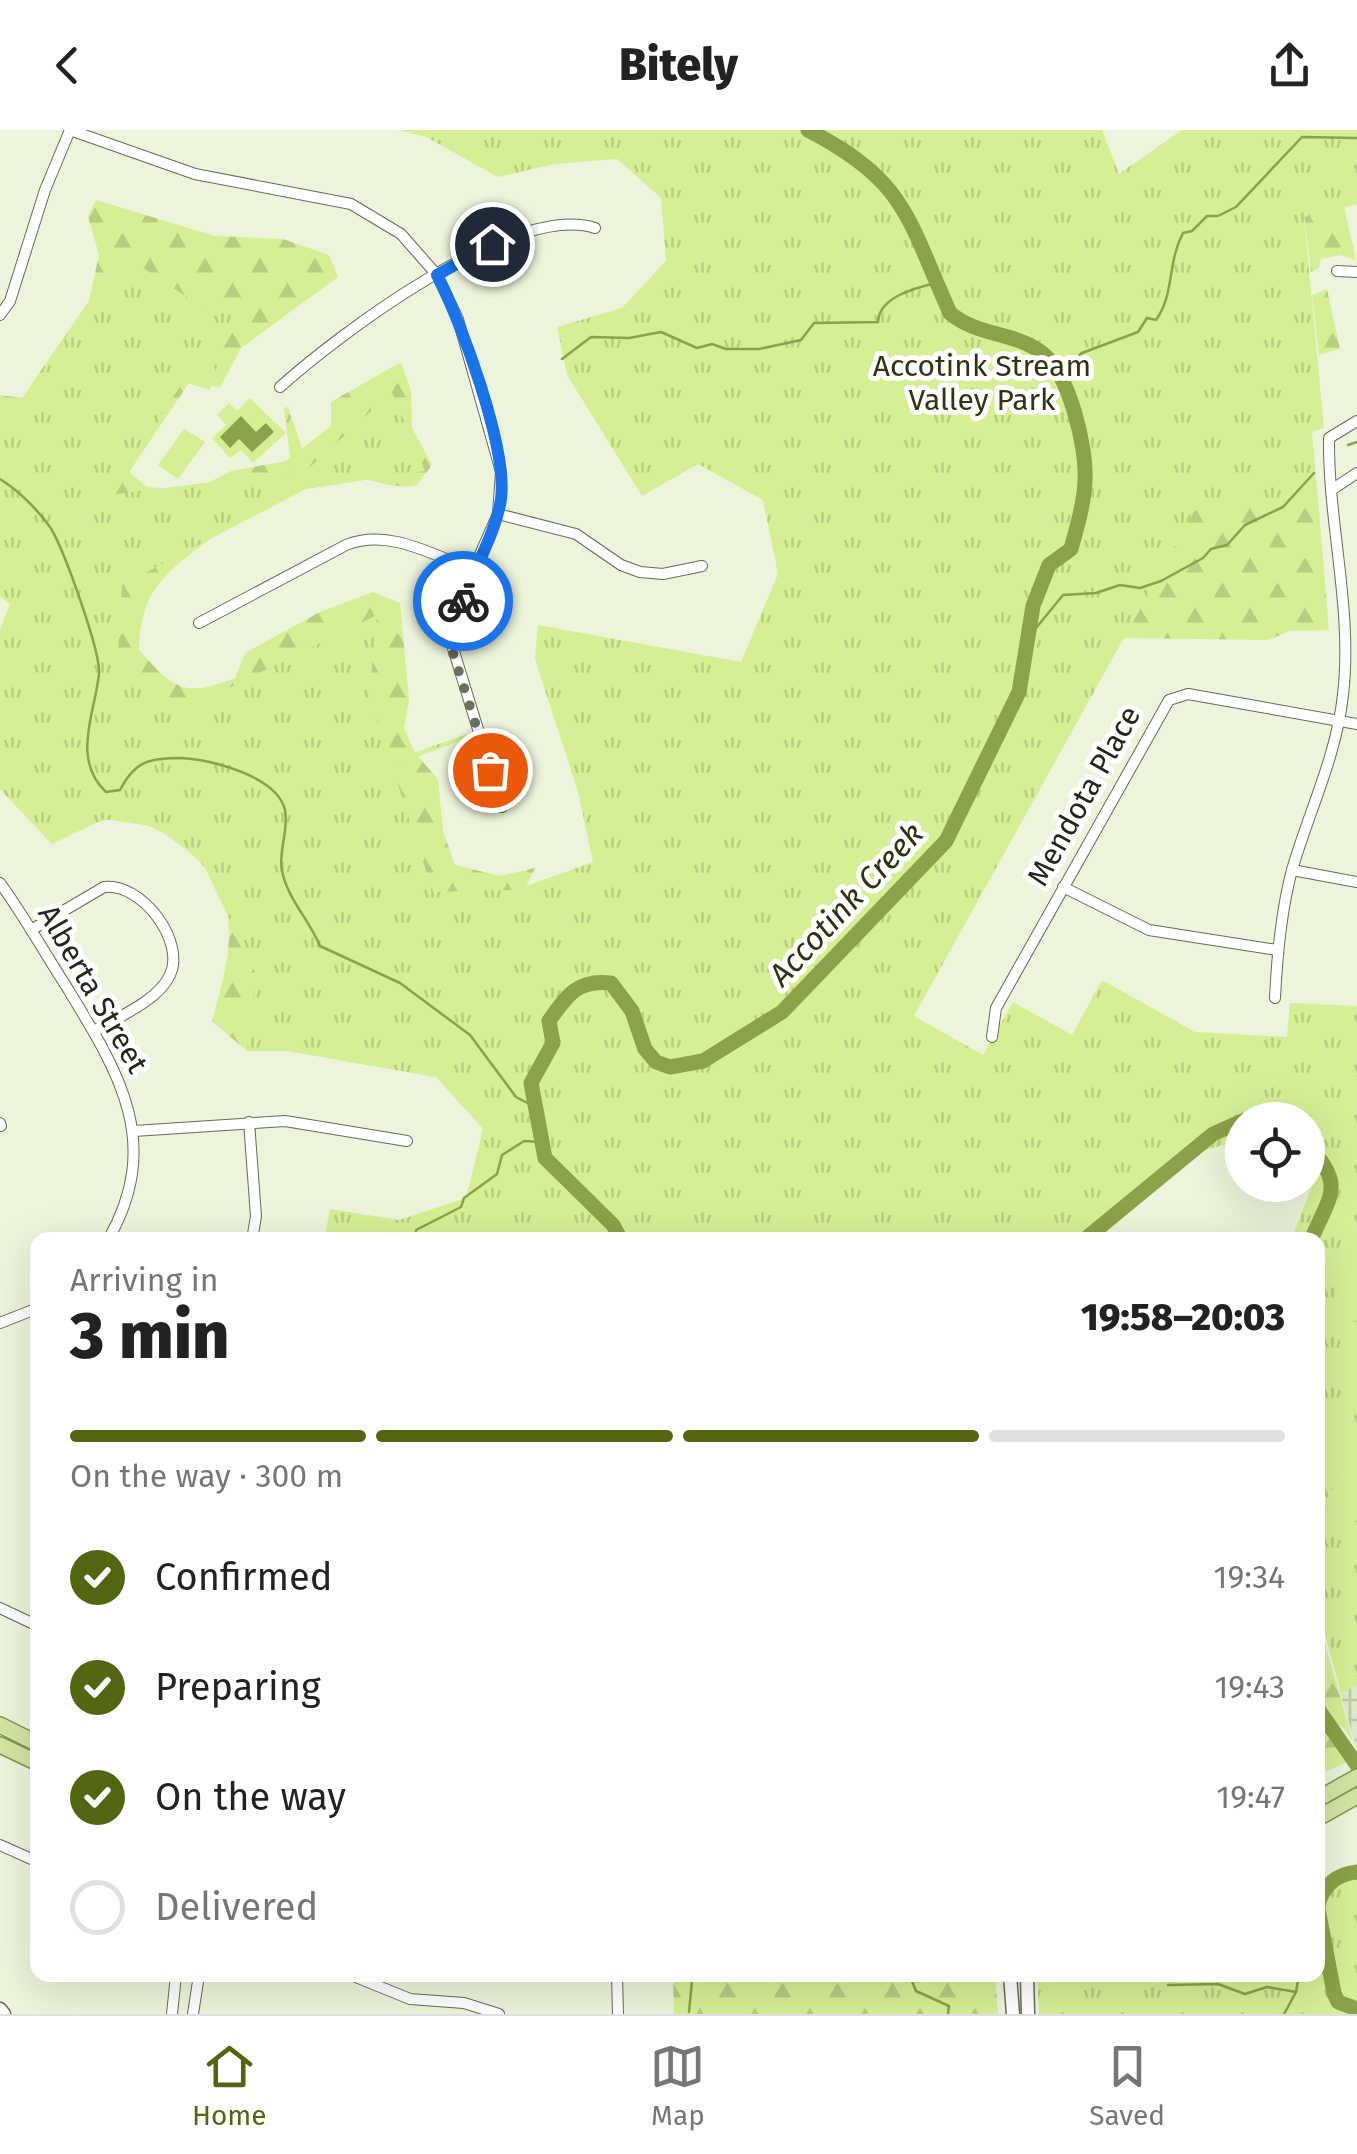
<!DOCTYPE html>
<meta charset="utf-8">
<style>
:root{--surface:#fff;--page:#f2f2f2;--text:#222;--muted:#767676;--line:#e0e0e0;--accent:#526611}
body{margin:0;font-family:"Fira Sans",sans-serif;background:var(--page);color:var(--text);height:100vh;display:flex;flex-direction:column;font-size:38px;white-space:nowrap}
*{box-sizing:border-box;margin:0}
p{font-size:32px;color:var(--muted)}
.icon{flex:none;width:55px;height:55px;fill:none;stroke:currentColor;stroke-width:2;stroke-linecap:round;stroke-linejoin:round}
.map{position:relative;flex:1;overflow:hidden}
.panel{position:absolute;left:30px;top:1102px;width:1295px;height:750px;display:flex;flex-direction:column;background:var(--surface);border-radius:20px;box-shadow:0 10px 40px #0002}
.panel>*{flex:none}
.buttons{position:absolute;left:1225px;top:972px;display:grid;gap:20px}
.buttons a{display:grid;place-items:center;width:100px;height:100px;border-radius:50%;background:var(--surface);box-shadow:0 10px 40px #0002;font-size:50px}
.pin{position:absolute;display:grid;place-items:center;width:85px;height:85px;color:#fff;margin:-42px;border:5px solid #fff;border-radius:50%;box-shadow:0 2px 10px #0007}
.courier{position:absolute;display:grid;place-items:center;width:100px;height:100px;margin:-50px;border:8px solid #1a73e8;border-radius:50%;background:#fff;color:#222;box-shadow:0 2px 12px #0007}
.summary em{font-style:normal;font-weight:800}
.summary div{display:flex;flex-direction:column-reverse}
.summary{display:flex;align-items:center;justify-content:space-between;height:170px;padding:0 40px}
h1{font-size:65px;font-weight:800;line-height:75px}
.bar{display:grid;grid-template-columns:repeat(4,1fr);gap:15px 10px;align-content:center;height:120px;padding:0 40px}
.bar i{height:12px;border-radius:8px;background:var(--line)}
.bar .active{background:var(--accent)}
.bar p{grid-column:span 4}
ol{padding:0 40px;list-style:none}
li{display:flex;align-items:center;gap:30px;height:110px}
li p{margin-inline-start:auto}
li .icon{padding:10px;border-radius:50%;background:var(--accent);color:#fff;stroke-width:4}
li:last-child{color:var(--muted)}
li i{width:55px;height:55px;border:5px solid var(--line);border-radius:50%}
header{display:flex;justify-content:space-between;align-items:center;height:130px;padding:0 40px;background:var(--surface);font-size:45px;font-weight:800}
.menu{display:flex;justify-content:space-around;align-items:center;height:140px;border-top:2px solid var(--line);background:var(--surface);font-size:28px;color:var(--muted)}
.menu a{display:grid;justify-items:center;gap:5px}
.menu .active{color:var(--accent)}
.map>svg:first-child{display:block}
.industrial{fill:url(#industrial-grid)}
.forest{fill:url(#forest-firs)}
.park{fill:url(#park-tufts)}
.pitch{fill:#d5ef95}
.water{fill:#8aa248}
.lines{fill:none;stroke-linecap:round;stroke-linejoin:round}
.stream{stroke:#8aa248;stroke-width:2.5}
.river{stroke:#8aa248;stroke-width:15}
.minor-casing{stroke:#656c55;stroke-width:12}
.tertiary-casing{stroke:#656c55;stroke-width:15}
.primary-casing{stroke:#82964d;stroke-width:18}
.minor{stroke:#fff;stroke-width:10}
.tertiary{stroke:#fff;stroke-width:12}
.primary{stroke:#d3e5a4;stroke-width:15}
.done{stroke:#696e5f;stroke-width:10;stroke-dasharray:0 18}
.route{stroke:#1a73e8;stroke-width:12}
.labels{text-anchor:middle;stroke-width:10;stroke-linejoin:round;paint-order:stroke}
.park-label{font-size:30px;fill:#2d3611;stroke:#fff}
.street-label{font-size:30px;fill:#22261c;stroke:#fff}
.water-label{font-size:32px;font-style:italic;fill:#2a340e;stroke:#fff}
</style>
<header><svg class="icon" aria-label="back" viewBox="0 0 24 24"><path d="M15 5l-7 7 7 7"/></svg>Bitely<svg class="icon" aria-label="share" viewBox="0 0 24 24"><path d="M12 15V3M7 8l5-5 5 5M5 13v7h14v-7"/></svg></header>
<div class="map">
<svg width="1357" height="1884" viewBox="0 0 1357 1884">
<defs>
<pattern id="industrial-grid" width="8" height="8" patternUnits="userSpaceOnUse" patternTransform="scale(2.5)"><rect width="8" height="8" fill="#dfeac9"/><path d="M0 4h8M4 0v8" fill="none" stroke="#bfc9ac"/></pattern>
<pattern id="forest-firs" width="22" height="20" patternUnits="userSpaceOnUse" patternTransform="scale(2.5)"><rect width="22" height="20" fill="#d5ef95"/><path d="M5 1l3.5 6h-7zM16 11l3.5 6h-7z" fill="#b7cd80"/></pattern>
<pattern id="park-tufts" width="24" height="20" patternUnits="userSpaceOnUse" patternTransform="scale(2.5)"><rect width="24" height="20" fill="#d5ef95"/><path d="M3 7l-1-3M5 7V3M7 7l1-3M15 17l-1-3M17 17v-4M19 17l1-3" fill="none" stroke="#b7cd80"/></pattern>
</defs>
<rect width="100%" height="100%" fill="#ecf5db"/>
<!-- industrial -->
<polygon class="industrial" points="1357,1552 1357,1620 1339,1559"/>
<!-- forest -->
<g class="forest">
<path d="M96 70 215 106 283 109 329 125 338 147 241 218 220 258 191 250 129 342 147 357 194 360 231 341 286 331 331 296V272L401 232 411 261 412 298 432 335 417 355C389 362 361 342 335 348 283 361 191 413 158 455 144 472 139 499 139 520 174 559 184 568 235 548L245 523 320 482 373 462 400 473 409 570 404 598 415 623 438 649 443 701 455 735 500 746 535 738 436 947 288 921H247L212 891C222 854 235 815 226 776 216 732 147 678 101 691 85 695 68 707 52 714L0 659V500L10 474 0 466V265L22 268 89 171 99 125 88 86Z"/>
<polygon points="1344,76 1356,131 1341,125 1321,129 1319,138 1311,142 1304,85"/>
<polygon points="1327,159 1340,219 1319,225 1312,165"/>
<polygon points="1318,368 1329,500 1290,501 1268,510 1124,508 1195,379"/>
<polygon points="1318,1491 1354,1614 1344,1598 1327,1588 1354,1629 1318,1645"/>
<polygon points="673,1845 995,1845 998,1884 674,1884"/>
</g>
<!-- park -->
<g class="park">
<polygon points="399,0 1102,0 1119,44 1182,0 1357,0 1357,74 1304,87 1324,298 1312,302 1318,369 1195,380 914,886 983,925 1013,872 1072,905 1102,850 1195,902 1287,907 1290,873 1357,876 1357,1556 1341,1563 1323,1496 1318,1494 1318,1110 1291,1110 1315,1049 1308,1040 1308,990 1242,990 1242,1009 1194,1024 1098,1110 324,1110 330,1079 399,1090 466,1068 483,999 436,947 288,921 247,921 256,844 202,732 158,697 104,689 52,714 0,659 0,500 10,474 0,466 0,267 23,270 122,124 216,186 234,179 210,260 183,252 108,365 292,342 284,278 288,277 309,338 392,262 425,341 306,359 122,455 118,522 178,583 377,485 369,567 391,631 467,604 468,608 392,636 433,762 515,760 593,732 578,662 535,529 538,495 741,532 778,444 763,370 698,334 642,366 567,245 557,197 622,178 666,131 661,68 617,29 554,34 498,47 426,7"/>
<polygon points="1357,1740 1357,1884 1039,1884 1037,1845 1318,1845 1318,1788 1325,1786 1325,1761"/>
</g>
<!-- pitch -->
<g class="pitch">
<polygon points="250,268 286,303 253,333 241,320 230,328 212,308 226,295 217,285 229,273 237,281"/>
<polygon points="184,299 205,312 178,349 158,335"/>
<polygon points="1357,1115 1357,1191 1332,1181 1330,1176"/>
<polygon points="1340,1207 1357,1211 1357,1287 1342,1263"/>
<path d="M1318 1270C1341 1278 1351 1298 1354 1321L1328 1360 1318 1354Z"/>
<polygon points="1357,1332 1357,1391 1322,1384 1331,1360"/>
</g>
<!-- water -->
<polygon class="water" points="241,286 256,302 266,293 274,302 252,322 239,309 230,318 220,307"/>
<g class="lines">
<!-- stream -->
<g class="stream">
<path d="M562 229 591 207 629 208 661 202 697 218 712 214 726 219H759L801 210 814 193 878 192C879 167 915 158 936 153"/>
<path d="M1061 242 1082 223 1138 202 1147 188 1156 190C1175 163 1167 133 1183 103L1192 101 1207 86H1218L1236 77 1302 7 1357 8"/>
<polyline points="1348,315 1357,312"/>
<path d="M0 349C21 362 36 378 50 397 63 417 101 522 99 544 95 583 71 629 106 662L120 660C135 631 149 628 181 628 210 629 277 646 285 680 289 700 278 722 282 741 288 770 309 789 320 816L400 853 470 905 516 967 533 976"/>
<polyline points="1027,509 1063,465 1096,463 1120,455 1140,458 1161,451 1203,428 1211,419 1227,415 1245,395 1283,377 1314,343"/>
<polyline points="415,1110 416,1100 461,1077 464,1068 497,1044 502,1025 524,1011 541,1012"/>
<polyline points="1318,1791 1320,1791"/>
<polyline points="1318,1840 1329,1846"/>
<polyline points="749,1845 768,1845"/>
<polyline points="805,1845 824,1845"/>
<polyline points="902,1845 912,1851 916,1861 949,1876 948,1884"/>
<polyline points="1122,1845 1155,1849"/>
<polyline points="1168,1855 1218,1854 1245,1864 1267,1857 1296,1862"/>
<polyline points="689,1882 692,1851 714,1845"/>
<polyline points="1284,1884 1296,1862 1299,1845"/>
</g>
<!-- river -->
<g class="river">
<path d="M1308 1015C1346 1056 1330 1065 1311 1110"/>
<path d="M621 1110 613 1095 545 1028 531 953 553 913 549 891C567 865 578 849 611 853L632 881 645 919 656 932 670 937 703 931 782 882 946 711 1019 562 1033 476 1049 435 1071 419C1077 397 1084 374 1085 351 1087 317 1069 242 1041 222 1014 202 977 206 950 183 907 88 907 51 808 0"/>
<polyline points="1084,1110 1213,1004 1242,991"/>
<polyline points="1318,1579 1357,1635"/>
<path d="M1318 1775C1323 1756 1336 1744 1357 1742"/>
<polyline points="1318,1779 1334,1863 1338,1872 1357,1879"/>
</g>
<!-- minor casing -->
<g class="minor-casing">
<g id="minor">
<polyline points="70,0 195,44 351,74 401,104 437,145 458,189 501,342 498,384 473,440 452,515 502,677"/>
<polyline points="1337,141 1357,142"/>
<polyline points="0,185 10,171 45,60 70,0"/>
<path d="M280 257C339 204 514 72 595 98"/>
<polyline points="1333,359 1357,343"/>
<polyline points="498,384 576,404 621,435 640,442 663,444 702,436"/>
<path d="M199 493 346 415C389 398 433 425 473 440"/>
<polyline points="1292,740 1357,752"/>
<path d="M0 753C24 786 44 822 66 856 118 941 164 1012 108 1110"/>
<polyline points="1063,757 1149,800 1277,820"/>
<path d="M31 800 104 757C141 752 186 811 170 845 158 871 118 887 94 901"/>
<path d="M1275 868C1277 826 1281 781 1292 740 1309 681 1336 628 1343 565 1353 479 1328 394 1329 308L1357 291"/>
<polyline points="992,907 996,878 1169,570 1188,564 1357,594"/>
<polyline points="249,992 256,1086 252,1110"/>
<polyline points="0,993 1,996"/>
<polyline points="134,1001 285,991 407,1011"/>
<polyline points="0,1193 38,1178"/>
<polyline points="0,1478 38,1496"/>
<polyline points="0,1715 38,1732"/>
<polyline points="351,1845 410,1869 464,1873 499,1884"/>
<polyline points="617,1845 618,1884"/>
<polyline points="172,1884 176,1845"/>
<polyline points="193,1884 199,1845"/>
</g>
</g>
<!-- tertiary casing -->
<g class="tertiary-casing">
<g id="tertiary">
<polyline points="1010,1845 1013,1884"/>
<polyline points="1027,1845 1028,1884"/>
<polyline points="0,1879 4,1884"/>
</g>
</g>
<!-- primary casing -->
<g class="primary-casing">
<g id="primary">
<polyline points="0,1595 38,1614"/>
<polyline points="0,1615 38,1633"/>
<polyline points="1318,1669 1357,1647"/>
<polyline points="1318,1688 1357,1666"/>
</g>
</g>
<!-- minor -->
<use href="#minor" class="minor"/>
<!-- tertiary -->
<use href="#tertiary" class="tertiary"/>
<!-- primary -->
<use href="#primary" class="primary"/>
</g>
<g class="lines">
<!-- done -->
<polyline class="done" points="463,471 453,523 490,640"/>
<!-- route -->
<path class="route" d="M463 471C474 438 496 403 501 369 508 319 461 191 437 145L492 114"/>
</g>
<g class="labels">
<!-- park labels -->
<g class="park-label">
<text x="982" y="246">Accotink Stream<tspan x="982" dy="34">Valley Park</tspan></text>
</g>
<!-- street labels -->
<g class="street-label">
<text transform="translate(1084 666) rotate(-61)" y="10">Mendota Place</text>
<text transform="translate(93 859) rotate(60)" y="10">Alberta Street</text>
</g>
<!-- water labels -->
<g class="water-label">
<text transform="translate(846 774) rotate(-47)" y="11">Accotink Creek</text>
</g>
</g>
</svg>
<div class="buttons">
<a><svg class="icon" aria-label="locate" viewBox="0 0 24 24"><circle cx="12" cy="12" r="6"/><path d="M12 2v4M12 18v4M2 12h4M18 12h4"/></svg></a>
</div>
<div class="pin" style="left:490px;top:640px;background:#ea580c"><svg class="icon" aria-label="bag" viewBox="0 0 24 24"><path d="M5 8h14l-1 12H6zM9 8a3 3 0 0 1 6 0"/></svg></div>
<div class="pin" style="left:492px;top:114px;background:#1f2937"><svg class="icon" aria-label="home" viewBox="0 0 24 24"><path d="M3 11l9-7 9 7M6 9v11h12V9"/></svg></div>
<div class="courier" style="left:463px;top:471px"><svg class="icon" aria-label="bike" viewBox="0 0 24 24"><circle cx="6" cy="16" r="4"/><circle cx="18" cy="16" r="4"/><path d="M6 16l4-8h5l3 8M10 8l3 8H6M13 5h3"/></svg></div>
<section class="panel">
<div class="summary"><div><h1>3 min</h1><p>Arriving in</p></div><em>19:58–20:03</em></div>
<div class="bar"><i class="active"></i><i class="active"></i><i class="active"></i><i></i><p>On the way · 300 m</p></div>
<ol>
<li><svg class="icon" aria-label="check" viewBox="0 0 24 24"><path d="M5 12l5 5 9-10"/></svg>Confirmed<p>19:34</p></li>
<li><svg class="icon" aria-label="check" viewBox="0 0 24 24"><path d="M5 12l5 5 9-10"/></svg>Preparing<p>19:43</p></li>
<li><svg class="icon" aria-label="check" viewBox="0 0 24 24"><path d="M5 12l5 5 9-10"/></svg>On the way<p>19:47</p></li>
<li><i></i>Delivered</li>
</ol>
</section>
</div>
<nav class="menu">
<a class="active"><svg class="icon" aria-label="home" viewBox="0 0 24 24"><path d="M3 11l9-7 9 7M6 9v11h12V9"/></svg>Home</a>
<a><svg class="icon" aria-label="map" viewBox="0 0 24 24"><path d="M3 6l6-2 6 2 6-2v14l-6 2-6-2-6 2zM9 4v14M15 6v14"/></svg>Map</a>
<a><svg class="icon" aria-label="saved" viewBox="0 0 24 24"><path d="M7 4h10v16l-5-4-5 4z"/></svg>Saved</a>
</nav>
